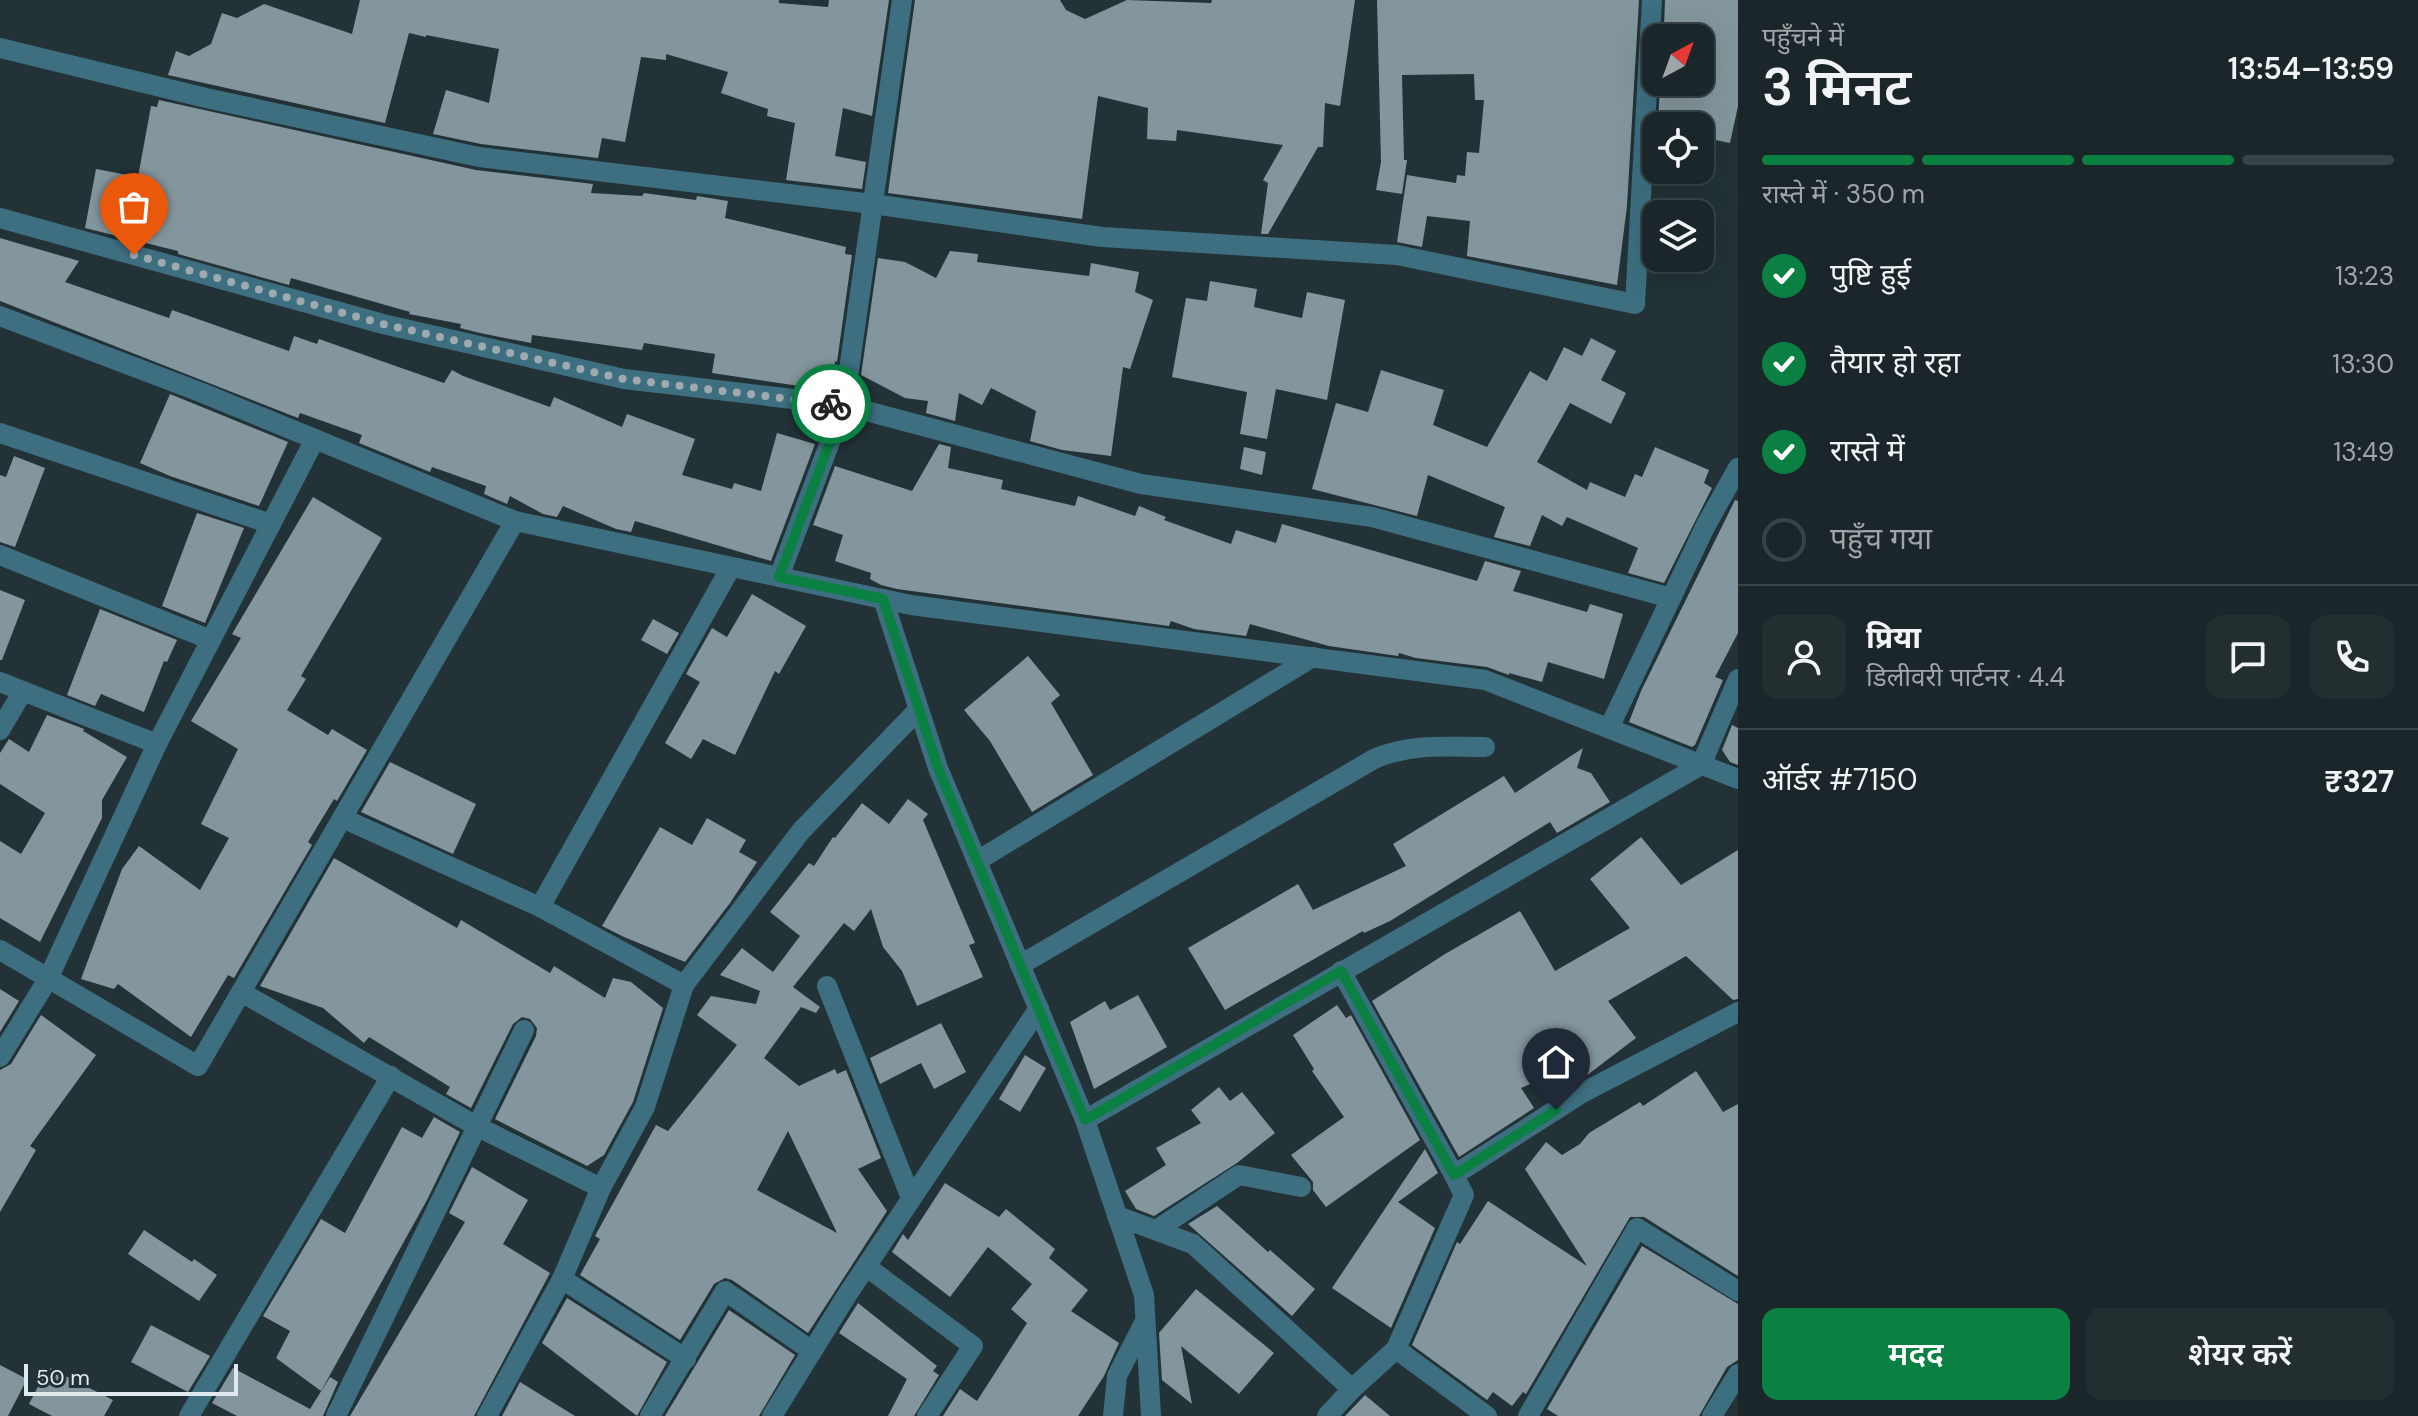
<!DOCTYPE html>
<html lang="hi">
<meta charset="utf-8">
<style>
:root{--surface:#1a2629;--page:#232e31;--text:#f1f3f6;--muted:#9fa5a8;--line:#384346;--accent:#0b8043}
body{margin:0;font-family:"DM Sans","Noto Sans Devanagari",sans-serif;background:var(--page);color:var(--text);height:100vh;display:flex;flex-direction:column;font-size:30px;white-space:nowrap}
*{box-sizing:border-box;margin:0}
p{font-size:26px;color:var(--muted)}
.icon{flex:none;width:44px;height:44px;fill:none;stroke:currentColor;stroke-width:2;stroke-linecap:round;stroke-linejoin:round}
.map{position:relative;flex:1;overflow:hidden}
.side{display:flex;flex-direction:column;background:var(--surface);width:680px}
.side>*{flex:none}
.needle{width:52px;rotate:41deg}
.fabs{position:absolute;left:1642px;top:24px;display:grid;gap:16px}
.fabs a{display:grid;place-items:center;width:72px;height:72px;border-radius:16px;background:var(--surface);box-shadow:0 8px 32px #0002,0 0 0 2px var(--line);font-size:40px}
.scale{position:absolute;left:24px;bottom:20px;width:214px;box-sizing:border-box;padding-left:8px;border:4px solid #e0eaee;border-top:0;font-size:22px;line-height:28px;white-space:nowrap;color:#e0eaee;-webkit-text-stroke:6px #223237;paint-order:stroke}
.pin{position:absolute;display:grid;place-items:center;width:68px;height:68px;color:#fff;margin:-82px -34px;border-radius:50% 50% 50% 0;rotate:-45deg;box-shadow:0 0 8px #0007}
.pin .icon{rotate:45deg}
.courier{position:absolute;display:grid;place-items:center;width:80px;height:80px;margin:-40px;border:6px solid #0b8043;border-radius:50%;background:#fff;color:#222;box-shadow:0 2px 10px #0007}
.head em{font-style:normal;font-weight:600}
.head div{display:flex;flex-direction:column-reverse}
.head{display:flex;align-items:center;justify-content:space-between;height:136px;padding:0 24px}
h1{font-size:52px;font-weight:600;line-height:60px}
.bar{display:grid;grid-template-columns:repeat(4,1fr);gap:12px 8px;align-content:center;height:96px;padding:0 24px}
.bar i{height:10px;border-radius:6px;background:var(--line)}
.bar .selected{background:var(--accent)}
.bar p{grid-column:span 4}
.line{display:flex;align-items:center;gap:20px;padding:0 24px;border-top:2px solid var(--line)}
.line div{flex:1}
.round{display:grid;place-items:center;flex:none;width:84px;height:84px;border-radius:16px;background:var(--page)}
ol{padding:0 24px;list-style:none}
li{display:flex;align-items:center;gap:24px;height:88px}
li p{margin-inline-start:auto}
li .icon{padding:8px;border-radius:50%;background:var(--accent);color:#fff;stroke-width:4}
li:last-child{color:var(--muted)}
li i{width:44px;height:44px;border:4px solid var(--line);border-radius:50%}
.cta{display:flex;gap:16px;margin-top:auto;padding:16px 24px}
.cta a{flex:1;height:92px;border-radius:16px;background:var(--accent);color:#fff;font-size:32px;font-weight:600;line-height:92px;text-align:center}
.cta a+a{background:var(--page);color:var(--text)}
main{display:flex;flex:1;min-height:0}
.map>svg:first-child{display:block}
.building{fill:#84969d;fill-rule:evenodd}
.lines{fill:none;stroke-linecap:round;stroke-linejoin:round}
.minor{stroke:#3d6f80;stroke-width:20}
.done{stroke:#9eaaae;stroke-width:8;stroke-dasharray:0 14.4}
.route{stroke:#0b8043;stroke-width:10}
</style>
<main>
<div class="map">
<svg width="1738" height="1416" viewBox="0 0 1738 1416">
<rect width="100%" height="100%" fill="#223237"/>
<!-- building -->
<g class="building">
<polygon points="360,0 779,0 779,3 828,7 829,0 889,0 872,116 843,108 835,156 866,162 862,189 786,180 795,123 767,116 768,109 721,93 728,72 666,54 666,60 641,57 625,142 602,138 598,158 481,144 433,134 446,90 489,103 499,49 426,35 426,37 409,33 385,123 168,75 176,51 189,56 211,44 222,13 237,18 264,4 352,34"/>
<polygon points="915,0 1060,0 1066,10 1085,19 1127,0 1211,3 1212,0 1355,0 1340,106 1325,103 1323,147 1318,147 1268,234 1261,234 1268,183 1263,180 1283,145 1177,130 1176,141 1147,139 1148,108 1098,96 1082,219 888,193"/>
<polygon points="1377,0 1639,0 1627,206 1617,285 1467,256 1470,221 1427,216 1422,247 1397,242 1407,175 1456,183 1457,175 1465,176 1467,152 1479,153 1484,100 1475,100 1474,74 1402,75 1404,160 1407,160 1402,194 1376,190 1381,162"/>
<polygon points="1665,0 1738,0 1738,106 1730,143 1700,137 1700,126 1658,126 1660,82 1700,82 1700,36 1664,27"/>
<polygon points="159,100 476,170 593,184 591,193 642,196 644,193 696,200 697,196 728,201 725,218 846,247 845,254 852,255 837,362 835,361 833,391 712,373 715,354 644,343 642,350 532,335 531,343 480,333 460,328 461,324 409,314 410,312 291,278 289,285 178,254 178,251 85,228 96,169 138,177 151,106 157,107"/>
<polygon points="0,238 79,261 65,282 169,318 172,310 289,351 294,336 317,344 319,339 444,383 452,370 463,376 550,407 554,397 622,427 627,414 695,439 682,475 732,489 734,483 761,491 777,433 815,444 771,561 635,521 631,532 616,529 563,506 557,517 543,514 510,496 507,504 484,494 486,486 432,467 430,472 359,443 362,435 300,413 298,418 0,301"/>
<polygon points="950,251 978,254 977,262 1089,276 1091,263 1139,272 1135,292 1153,300 1130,369 1123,367 1111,456 1062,450 1030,441 1036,411 991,388 982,405 959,393 955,421 926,413 928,401 905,398 861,375 878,258 905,262 936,278"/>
<polygon points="1210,281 1257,289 1254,307 1302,318 1307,292 1345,300 1327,400 1276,389 1267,439 1240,434 1247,392 1172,377 1186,298 1207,301"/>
<polygon points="1591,338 1616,351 1601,380 1626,393 1611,424 1570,403 1537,462 1587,490 1590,482 1625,497 1635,474 1642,477 1655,447 1709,470 1704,483 1712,488 1664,583 1628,573 1638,548 1567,517 1562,526 1542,515 1530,546 1494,537 1505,507 1428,475 1417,516 1312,489 1336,403 1368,412 1381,370 1444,390 1433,425 1487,447 1530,371 1547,381 1564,347 1582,356"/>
<polygon points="170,394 288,442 259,506 170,476 140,463"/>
<polygon points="939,444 951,447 948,468 1003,480 1001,489 1075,506 1078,496 1135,516 1139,506 1166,517 1164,520 1231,544 1236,530 1276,543 1282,524 1477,581 1485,561 1521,571 1513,591 1587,612 1590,604 1623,614 1604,679 1548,662 1542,682 1509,673 1509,675 1487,667 1416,658 1399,653 1398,656 1329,646 1250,624 1246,636 1194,629 1171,621 1169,626 897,589 881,585 870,579 871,573 835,561 843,535 813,525 835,466 912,491"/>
<polygon points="1244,447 1266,452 1262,475 1240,469"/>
<polygon points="14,456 45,468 15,547 0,542 0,475 6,477"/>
<polygon points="313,497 382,538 301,676 306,679 287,710 328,735 332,729 367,750 337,801 334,799 308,842 312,845 234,978 228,975 191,1037 118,984 114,989 81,979 122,869 139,846 200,890 229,838 201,824 238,749 191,721 241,638 232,634"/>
<polygon points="1735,500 1738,501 1738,633 1715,677 1723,680 1695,745 1692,747 1629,722 1641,691"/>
<polygon points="197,513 244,528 205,623 162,606"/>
<polygon points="0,590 25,600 2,660 0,660"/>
<polygon points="752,594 806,626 779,674 775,671 735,755 703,739 691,759 665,743 700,682 686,674 712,628 727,637"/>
<polygon points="100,609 177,640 167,662 164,661 144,712 101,694 95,706 67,695"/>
<polygon points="653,619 679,633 667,654 641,640"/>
<polygon points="1028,656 1060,695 1051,703 1093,775 1032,812 990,741 964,710"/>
<polygon points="47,715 84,729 83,731 127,757 102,800 102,818 40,942 0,918 0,841 21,854 45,813 0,784 0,753 9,739 29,752"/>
<polygon points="1732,725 1738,728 1738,765 1730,762 1722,750"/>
<polygon points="1583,748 1577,768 1591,773 1610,802 1557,833 1550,822 1390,921 1364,933 1363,931 1225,1010 1188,948 1298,884 1313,910 1406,866 1393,844 1504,776 1515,793"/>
<polygon points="390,762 476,804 453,854 361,812"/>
<path d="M908 799 928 814 923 820 975 943 969 945 983 977 917 1006 902 971 883 947 871 909 854 931 844 923 793 987 820 1007 816 1013 801 1007 764 1058 799 1086 835 1069 837 1074 846 1070 881 1158 858 1169 887 1211 808 1333 732 1280 725 1278 714 1284 680 1340 580 1275 600 1239 595 1236 656 1125 668 1131 737 1045 697 1015 711 996 756 1004 760 991 720 975 742 948 773 972 800 936 770 912 809 863 814 866 833 837 835 838 862 803 889 824ZM788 1131 837 1233 757 1190Z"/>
<polygon points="707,818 746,840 739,852 757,862 730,903 685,962 624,937 602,926 660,827 692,845"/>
<polygon points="1641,837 1681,885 1738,850 1738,999 1733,1000 1686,956 1608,1001 1636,1038 1586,1076 1576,1063 1521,1088 1534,1108 1459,1157 1372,1001 1445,954 1520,911 1555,971 1630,928 1590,879"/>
<polygon points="334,858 457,928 461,920 550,973 554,966 605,998 613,978 631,982 663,1008 633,1102 604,1155 587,1166 495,1119 536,1036 537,1028 530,1019 522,1017 513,1024 471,1108 446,1094 450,1087 369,1037 364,1043 323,1008 260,986"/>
<polygon points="0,989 19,1001 0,1032"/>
<polygon points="1138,995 1167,1047 1094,1089 1070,1022 1105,1001 1110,1010"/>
<polygon points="1337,1005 1346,1018 1351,1015 1420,1140 1326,1207 1313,1190 1313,1182 1291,1155 1344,1117 1312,1071 1314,1069 1293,1035"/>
<polygon points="41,1015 96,1055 30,1146 36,1150 0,1212 0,1070 11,1064"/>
<polygon points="941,1023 966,1072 934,1089 921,1063 880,1084 870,1058"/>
<polygon points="1025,1055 1046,1068 1020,1112 999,1099"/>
<polygon points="1696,1071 1723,1112 1738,1104 1738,1276 1644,1217 1630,1217 1526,1394 1523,1392 1512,1406 1493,1392 1487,1400 1412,1345 1457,1242 1460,1244 1488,1201 1587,1266 1525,1169 1546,1142 1562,1155 1580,1144 1589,1133 1640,1102 1643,1106"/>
<polygon points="1219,1087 1230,1101 1242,1092 1275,1133 1237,1163 1154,1216 1136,1209 1125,1191 1166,1165 1156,1148 1201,1123 1191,1110"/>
<polygon points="434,1117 460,1132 427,1200 321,1391 276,1358 290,1331 263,1316 321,1219 345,1233 402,1127 422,1138"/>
<polygon points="1425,1149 1438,1173 1398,1202 1435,1228 1391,1328 1332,1288"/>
<polygon points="472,1167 528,1200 503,1244 550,1273 474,1416 350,1416 465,1222 449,1213"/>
<polygon points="945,1183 999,1217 1006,1209 1055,1249 1049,1258 1088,1290 1071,1311 1119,1343 1104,1376 1078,1416 943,1416 960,1389 977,1401 1027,1323 1011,1309 1032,1284 988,1247 950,1297 892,1252 903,1234 908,1240"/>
<polygon points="1217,1206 1268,1252 1270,1250 1315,1289 1292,1316 1188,1224"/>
<polygon points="144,1230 192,1262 194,1259 217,1275 199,1301 128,1254"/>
<polygon points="1642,1246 1738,1304 1738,1360 1727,1367 1699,1416 1558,1416 1547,1409"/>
<polygon points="1196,1289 1274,1353 1239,1394 1181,1346 1192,1404 1162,1380 1159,1333"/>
<polygon points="567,1298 667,1362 637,1416 542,1343"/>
<polygon points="858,1303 937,1366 933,1371 939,1375 914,1416 888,1416 907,1379 839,1333"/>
<polygon points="729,1310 795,1355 759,1416 665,1416"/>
<polygon points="151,1325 210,1356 188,1392 131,1362"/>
<polygon points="0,1365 27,1379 8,1416 0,1416"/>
<polygon points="48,1367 113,1400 104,1416 52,1416 29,1404"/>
<polygon points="233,1368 310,1409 330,1377 338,1382 323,1416 237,1416 212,1403"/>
<polygon points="520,1382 575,1416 502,1416"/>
<polygon points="1365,1395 1390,1416 1345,1416"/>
</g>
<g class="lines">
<!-- minor -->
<g class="minor">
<polyline points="0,48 206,98 479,157 873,204 1102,237 1397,255 1635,304 1652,0"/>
<polyline points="0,218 383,324 624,379 844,405 902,0"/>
<polyline points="0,316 200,392 515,521 911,605 1485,680 1738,779"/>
<polyline points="0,433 271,524"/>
<polyline points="0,555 211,640"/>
<polyline points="779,577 844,405 1141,484 1372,517 1671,598"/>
<polyline points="883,599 938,768 1085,1120 1144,1295 1151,1416"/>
<polyline points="0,682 157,744"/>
<polyline points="1609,728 1706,525 1738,468"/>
<polyline points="0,730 23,691"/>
<polyline points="342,818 540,907 731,567"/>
<polyline points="977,861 1313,657"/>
<polyline points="540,907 684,985 801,831 918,710"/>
<polyline points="0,950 198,1066 515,521"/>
<path d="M1020 965 1374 759C1410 743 1447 747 1485 747"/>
<polyline points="1341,971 1454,1175 1582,1093 1738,1012"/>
<polyline points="827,986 911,1198"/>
<polyline points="241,992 478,1127 601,1188 562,1279 686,1359"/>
<polyline points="0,1057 48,979 157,744 315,439"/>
<polyline points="1085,1120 1701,765 1738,679"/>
<polyline points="601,1188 645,1107 684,985"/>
<polyline points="1117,1216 1193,1244 1352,1389 1327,1416"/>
<polyline points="1156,1230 1239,1175 1301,1187"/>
<polyline points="867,1267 973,1346 927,1416"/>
<polyline points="1396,1349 1487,1416"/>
<polyline points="1352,1389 1396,1349 1464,1195 1454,1175"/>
<polyline points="189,1416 391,1076"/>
<polyline points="336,1416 524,1030"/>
<polyline points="487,1416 562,1279"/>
<polyline points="650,1416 725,1291 812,1351"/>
<polyline points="772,1416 847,1295 1039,1008"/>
<polyline points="1113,1416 1117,1376 1145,1321"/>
<polyline points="1528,1416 1637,1228 1738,1291"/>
<polyline points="1712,1416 1738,1374"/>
</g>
</g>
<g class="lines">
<!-- done -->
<polyline class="done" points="134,255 383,324 624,379 831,404"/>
<!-- route -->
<polyline class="route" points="831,404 844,405 779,577 883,599 938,768 1085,1120 1341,971 1454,1175 1556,1110"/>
</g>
</svg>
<div class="fabs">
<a><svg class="needle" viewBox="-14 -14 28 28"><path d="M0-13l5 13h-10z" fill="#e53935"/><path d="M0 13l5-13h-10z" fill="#9fa5a8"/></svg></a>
<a><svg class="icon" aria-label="locate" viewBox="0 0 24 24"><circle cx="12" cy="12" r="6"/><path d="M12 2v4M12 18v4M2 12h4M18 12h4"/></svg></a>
<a><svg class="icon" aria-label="layers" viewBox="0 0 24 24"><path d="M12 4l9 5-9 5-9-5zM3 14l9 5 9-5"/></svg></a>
</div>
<div class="scale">50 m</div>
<div class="pin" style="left:134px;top:255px;background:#ea580c"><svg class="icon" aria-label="bag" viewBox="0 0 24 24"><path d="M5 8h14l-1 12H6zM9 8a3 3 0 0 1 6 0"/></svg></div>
<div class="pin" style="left:1556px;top:1110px;background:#1f2937"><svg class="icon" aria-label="home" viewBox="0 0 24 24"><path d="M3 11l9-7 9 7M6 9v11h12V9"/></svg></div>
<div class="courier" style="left:831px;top:404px"><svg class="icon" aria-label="bike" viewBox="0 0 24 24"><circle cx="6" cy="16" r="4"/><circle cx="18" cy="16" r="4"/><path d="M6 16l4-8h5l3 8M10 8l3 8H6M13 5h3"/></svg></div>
</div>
<section class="side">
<div class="head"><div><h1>3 मिनट</h1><p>पहुँचने में</p></div><em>13:54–13:59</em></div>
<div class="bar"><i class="selected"></i><i class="selected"></i><i class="selected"></i><i></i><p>रास्ते में · 350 m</p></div>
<ol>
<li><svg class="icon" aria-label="check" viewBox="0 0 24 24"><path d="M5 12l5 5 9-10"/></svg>पुष्टि हुई<p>13:23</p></li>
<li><svg class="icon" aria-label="check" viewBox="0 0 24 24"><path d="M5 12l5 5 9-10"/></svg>तैयार हो रहा<p>13:30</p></li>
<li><svg class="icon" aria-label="check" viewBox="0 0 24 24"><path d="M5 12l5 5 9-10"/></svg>रास्ते में<p>13:49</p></li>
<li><i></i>पहुँच गया</li>
</ol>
<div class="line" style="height:144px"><a class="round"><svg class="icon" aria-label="person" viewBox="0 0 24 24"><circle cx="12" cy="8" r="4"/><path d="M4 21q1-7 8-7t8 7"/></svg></a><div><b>प्रिया</b><p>डिलीवरी पार्टनर · 4.4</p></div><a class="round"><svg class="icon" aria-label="chat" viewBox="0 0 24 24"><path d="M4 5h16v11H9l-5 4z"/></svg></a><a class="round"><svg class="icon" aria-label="phone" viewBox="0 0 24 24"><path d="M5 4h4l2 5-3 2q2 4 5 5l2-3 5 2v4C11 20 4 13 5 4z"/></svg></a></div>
<div class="line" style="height:104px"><div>ऑर्डर #7150</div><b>₹327</b></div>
<div class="cta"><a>मदद</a><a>शेयर करें</a></div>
</section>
</main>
